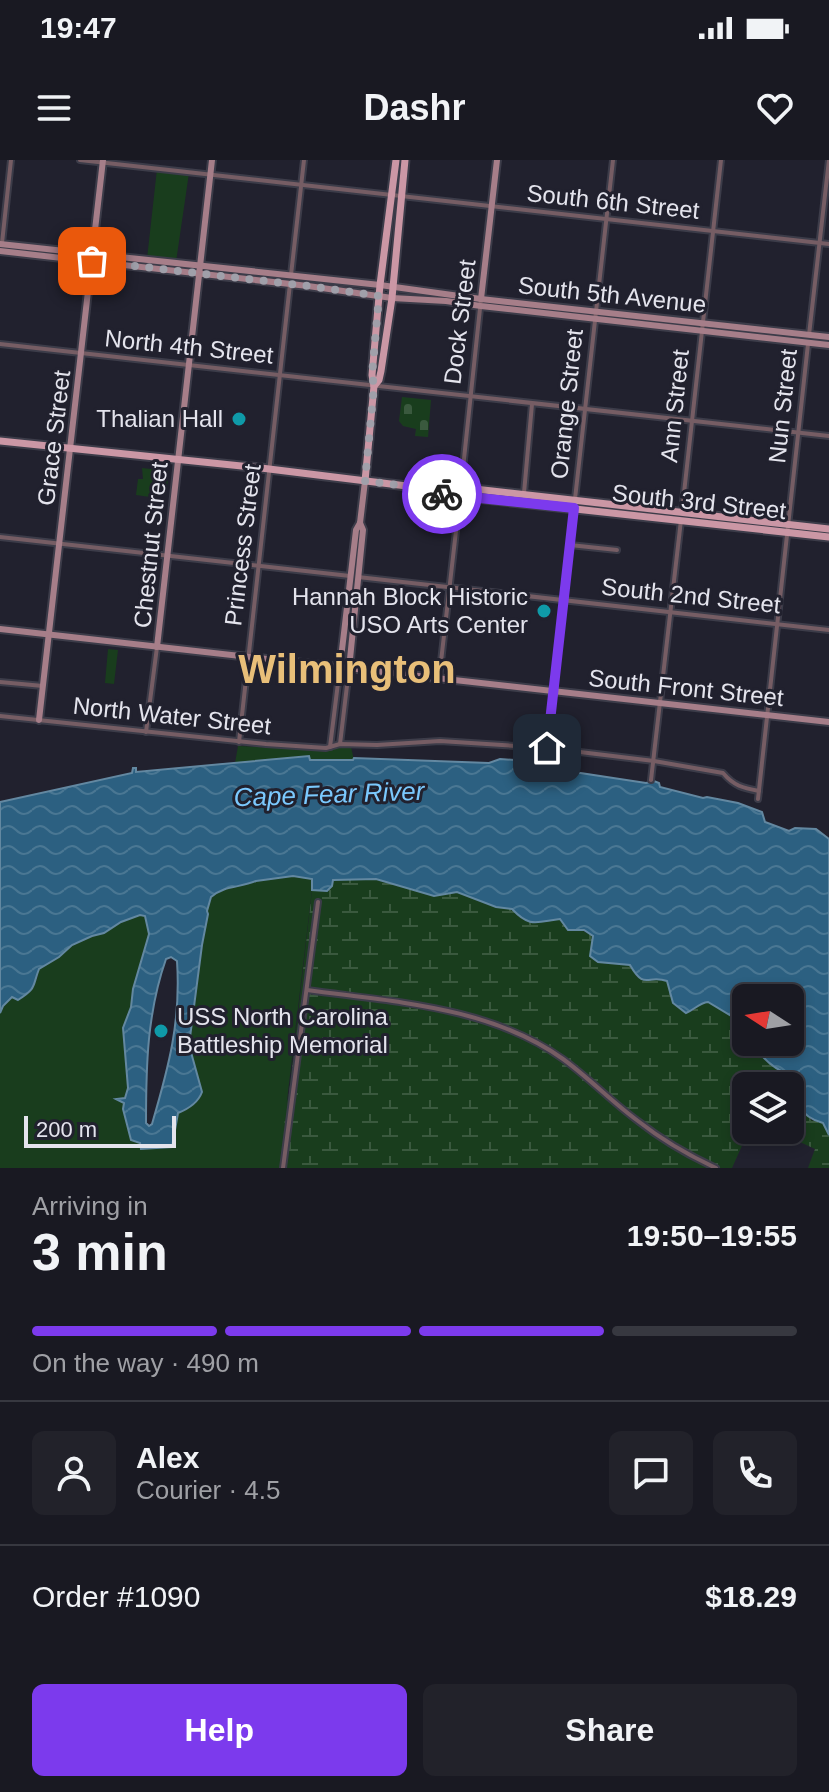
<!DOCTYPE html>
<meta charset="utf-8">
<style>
:root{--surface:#191922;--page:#22222a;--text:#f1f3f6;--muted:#9fa0a5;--line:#373840;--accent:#7c3aed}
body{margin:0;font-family:Helvetica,sans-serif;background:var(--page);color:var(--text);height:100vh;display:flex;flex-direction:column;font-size:30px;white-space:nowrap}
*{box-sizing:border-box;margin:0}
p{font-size:26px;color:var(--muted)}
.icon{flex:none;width:44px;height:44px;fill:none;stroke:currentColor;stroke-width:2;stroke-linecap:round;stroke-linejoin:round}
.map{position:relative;height:1008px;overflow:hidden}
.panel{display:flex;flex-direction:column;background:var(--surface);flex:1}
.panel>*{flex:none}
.needle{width:52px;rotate:282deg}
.fabs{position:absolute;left:732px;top:824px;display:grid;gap:16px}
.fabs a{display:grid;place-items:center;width:72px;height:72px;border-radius:12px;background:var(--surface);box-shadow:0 4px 12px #0003,0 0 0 2px var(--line);font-size:40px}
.scale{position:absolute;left:24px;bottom:20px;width:152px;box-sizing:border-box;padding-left:8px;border:4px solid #e4e4ed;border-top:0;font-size:22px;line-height:28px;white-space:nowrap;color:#e4e4ed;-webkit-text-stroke:6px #21212e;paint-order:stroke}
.pin{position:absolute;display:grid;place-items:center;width:68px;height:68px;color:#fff;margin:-34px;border-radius:16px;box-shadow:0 4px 12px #0006}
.courier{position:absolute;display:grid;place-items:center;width:80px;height:80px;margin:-40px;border:6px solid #7c3aed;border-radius:50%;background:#fff;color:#222;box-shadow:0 2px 10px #0007}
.overview em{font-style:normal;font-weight:700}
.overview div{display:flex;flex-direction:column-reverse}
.overview{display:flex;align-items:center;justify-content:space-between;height:136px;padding:0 32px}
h1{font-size:52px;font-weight:700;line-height:60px}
.bar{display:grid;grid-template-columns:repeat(4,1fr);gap:12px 8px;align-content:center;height:96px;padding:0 32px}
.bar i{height:10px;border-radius:6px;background:var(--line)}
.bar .current{background:var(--accent)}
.bar p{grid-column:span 4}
.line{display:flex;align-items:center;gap:20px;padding:0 32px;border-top:2px solid var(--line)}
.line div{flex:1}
.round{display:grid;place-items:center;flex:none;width:84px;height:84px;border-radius:12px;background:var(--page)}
.cta{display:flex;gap:16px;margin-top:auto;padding:16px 32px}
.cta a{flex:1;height:92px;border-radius:12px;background:var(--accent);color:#fff;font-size:32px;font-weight:700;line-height:92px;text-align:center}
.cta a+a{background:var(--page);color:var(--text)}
.status{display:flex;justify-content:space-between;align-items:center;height:56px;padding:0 40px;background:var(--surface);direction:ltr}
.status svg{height:22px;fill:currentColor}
header{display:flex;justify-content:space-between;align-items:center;height:104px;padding:0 32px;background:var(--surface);font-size:36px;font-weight:700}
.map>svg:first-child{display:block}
.wetland{fill:url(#wetland-marsh)}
.cemetery{fill:url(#cemetery-stones)}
.park{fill:#193d1d}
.water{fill:url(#water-waves);stroke:#6388a1;stroke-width:2;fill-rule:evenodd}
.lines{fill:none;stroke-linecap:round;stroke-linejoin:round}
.street-casing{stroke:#3c3c49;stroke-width:8}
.secondary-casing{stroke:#3c3c49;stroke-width:10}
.primary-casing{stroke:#3c3c49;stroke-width:11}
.street{stroke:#765d64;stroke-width:4}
.secondary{stroke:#a67e89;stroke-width:6}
.primary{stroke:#cb97a5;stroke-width:7}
.done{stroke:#a0a0aa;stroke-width:8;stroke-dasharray:0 14.4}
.route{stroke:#7c3aed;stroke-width:10}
.culture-dot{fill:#0f9aa8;stroke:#21212e;stroke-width:3}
.labels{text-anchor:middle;stroke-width:6;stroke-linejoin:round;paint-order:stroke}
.street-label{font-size:24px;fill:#e4e4ed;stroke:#21212e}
.poi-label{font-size:24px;fill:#e4e4ed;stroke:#21212e;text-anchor:end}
.water-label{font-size:26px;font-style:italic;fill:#7bc9fe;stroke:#21212e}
.town-label{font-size:40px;font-weight:bold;fill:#e8bf79;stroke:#21212e}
</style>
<div class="status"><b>19:47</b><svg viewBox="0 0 49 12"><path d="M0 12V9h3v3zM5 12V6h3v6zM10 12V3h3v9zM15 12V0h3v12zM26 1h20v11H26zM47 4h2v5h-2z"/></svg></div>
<header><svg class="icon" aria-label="menu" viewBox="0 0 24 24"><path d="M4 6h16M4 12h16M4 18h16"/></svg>Dashr<svg class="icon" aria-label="heart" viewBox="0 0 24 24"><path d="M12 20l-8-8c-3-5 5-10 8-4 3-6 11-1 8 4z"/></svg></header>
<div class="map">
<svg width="829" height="1008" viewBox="0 0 829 1008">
<defs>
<pattern id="wetland-marsh" width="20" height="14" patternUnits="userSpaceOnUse" patternTransform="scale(2)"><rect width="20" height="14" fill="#193d1d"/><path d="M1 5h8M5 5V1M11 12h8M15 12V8" fill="none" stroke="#3a593e"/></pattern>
<pattern id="cemetery-stones" width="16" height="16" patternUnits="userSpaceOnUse" patternTransform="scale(2)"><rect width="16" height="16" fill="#193d1d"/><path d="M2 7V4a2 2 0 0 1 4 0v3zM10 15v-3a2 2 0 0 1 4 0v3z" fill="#3a593e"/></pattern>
<pattern id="water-waves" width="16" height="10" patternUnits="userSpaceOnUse" patternTransform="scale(2)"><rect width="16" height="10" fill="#2c6081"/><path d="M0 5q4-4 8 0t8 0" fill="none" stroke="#4a7793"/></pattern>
</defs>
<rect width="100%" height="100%" fill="#21212e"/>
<!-- wetland -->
<path class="wetland" d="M353 718 376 719 434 736 457 732 496 747 512 749 534 763 560 759 593 776 590 796 631 805 637 817 660 818 667 821 673 843 692 851 702 843 707 842C724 852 746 860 746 882H751L756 889 790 915 791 925 811 960 823 963 829 975V1008H808L815 989 789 977 778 970H790V926H746V970H749L732 1008H269L289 934 312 730 327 731 333 720Z"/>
<!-- cemetery -->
<polygon class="cemetery" points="402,237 431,240 428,277 415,276 416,269 403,266 399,261"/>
<!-- park -->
<g class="park">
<polygon points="157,9 189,13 176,102 147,99"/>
<polygon points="142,308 169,311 166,335 151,333 150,337 136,335 138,319 143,319"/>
<polygon points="108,489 118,490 114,524 105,523"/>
<polygon points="238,586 327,590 340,586 351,587 354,600 310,600 235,603"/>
<path d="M293 716 312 719V730L279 1008H0V849L13 837 17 840 37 819 39 809C51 802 59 794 70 787 80 780 93 777 105 772 118 766 130 754 145 756L149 774 147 781 133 828 131 847 123 868 128 928 125 938 123 939 131 980 140 983 141 989 171 987 178 953 187 949 201 936 199 920 189 885 207 751 211 737C224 725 240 728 255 721Z"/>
</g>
<!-- water -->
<path class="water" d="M309 596 310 600H353L354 598 489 603 500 599 514 600 515 603 646 623 654 621 659 623 660 627 703 638 707 637 738 643 762 652 765 662 789 671 795 668 816 669 829 679V975L823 963C799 957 793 939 790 915 773 909 761 897 751 882H790V838H746V873L738 860 708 842C699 843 694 850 686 853L673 843 667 821C647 814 645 831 630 805L598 802 590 796 593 776 584 770H568L560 759C536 762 530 768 512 749L496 747 457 732 434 736 376 719 333 720 332 726 327 731 312 730V719L293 716 256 721C240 728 225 725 211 737L207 751 208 754 202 785 189 885 202 932C198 943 188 949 178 953L172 987 141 989 140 983 131 980 123 949 124 943 116 939 125 938 128 928 123 868 131 847 133 829 147 781 149 774 145 756 140 755 121 762 104 773 92 776 72 785 59 797 39 809C32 827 37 828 18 840L12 837 3 846 0 853V642L132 613 133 608H136V612ZM171 797 177 801C181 861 169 906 152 964L149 966 146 963C146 907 147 853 166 799Z"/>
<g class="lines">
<!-- street casing -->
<g class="street-casing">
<g id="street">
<polyline points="80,0 829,84"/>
<polyline points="2,83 11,0"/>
<polyline points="291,115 304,0"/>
<polyline points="809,175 829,0"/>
<polyline points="0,184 829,276"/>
<polyline points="461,327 481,139"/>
<polyline points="524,333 532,244"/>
<polyline points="575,339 613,0"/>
<polyline points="682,351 721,0"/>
<polyline points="0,377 350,416"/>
<polyline points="570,385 617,390"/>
<polyline points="358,417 829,470"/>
<polyline points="439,519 460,336"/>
<polyline points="0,522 43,526"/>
<path d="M0 556 266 584 326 588 340 584 377 585 440 581 547 588 654 601 723 613C734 626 743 628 759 631"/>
<polyline points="146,572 157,487"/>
<polyline points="239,582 290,124"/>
<polyline points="340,584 349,509"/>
<polyline points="330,587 340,507"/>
<polyline points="547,588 574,348"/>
<polyline points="651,620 681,360"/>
<polyline points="758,639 808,184"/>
<path d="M307 830C393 842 489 846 563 899 589 918 612 942 638 961 662 980 688 995 716 1008"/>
<polyline points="283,1008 318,742"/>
</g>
</g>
<!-- secondary casing -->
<g class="secondary-casing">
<g id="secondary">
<polyline points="0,84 380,125 481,139 829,177"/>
<polyline points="0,91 308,126 392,138 446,141 481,146 829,185"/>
<polyline points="481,139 497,0"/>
<polyline points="0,469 829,562"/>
<polyline points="157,487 212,0"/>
<polyline points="340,507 356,370 360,363 365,321"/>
<polyline points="349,509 363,370 360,363"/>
<polyline points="39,560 103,0"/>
</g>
</g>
<!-- primary casing -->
<g class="primary-casing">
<g id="primary">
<polyline points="374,226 379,220 381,211 392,138 405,0"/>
<polyline points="0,281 261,308 423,328 430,333 829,377"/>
<polyline points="365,321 374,226 372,215 380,125 396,0"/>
<polyline points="423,328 431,324 829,369"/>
</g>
</g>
<!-- street -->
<use href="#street" class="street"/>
<!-- secondary -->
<use href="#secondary" class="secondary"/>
<!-- primary -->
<use href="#primary" class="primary"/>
</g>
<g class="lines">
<!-- done -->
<polyline class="done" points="92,101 308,126 379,136 372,215 374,226 365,321 423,328 430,333 442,334"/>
<!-- route -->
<polyline class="route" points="442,334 574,348 547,588"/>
</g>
<!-- markers -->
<g class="culture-dot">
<circle cx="239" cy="259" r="8"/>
<circle cx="544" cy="451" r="8"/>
<circle cx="161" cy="871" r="8"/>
</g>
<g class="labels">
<!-- street labels -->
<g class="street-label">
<text transform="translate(613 42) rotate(6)" y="8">South 6th Street</text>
<text transform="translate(612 135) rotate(6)" y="8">South 5th Avenue</text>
<text transform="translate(460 162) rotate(-83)" y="8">Dock Street</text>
<text transform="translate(189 187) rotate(6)" y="8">North 4th Street</text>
<text transform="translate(567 244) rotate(-84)" y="8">Orange Street</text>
<text transform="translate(675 246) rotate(-84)" y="8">Ann Street</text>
<text transform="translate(783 246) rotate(-84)" y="8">Nun Street</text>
<text transform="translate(54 278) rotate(-83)" y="8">Grace Street</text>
<text transform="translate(699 342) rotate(6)" y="8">South 3rd Street</text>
<text transform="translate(151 385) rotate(-84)" y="8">Chestnut Street</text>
<text transform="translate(243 385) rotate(-83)" y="8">Princess Street</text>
<text transform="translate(691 436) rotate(6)" y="8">South 2nd Street</text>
<text transform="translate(686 528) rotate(6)" y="8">South Front Street</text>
<text transform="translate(172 556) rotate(6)" y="8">North Water Street</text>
</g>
<!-- poi labels -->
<g class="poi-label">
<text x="223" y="267">Thalian Hall</text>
<text x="528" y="445">Hannah Block Historic<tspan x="528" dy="28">USO Arts Center</tspan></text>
<text x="177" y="865" text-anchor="start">USS North Carolina<tspan x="177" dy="28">Battleship Memorial</tspan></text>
</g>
<!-- water labels -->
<g class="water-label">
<text transform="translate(329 634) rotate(-2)" y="9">Cape Fear River</text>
</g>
<!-- town labels -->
<g class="town-label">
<text x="347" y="523">Wilmington</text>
</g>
</g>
</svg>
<div class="fabs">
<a><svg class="needle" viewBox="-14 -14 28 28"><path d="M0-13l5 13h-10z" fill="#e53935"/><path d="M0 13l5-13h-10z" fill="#9fa0a5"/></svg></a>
<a><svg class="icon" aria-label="layers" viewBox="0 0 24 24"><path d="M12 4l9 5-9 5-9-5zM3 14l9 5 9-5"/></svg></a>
</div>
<div class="scale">200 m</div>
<div class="pin" style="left:92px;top:101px;background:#ea580c"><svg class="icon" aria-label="bag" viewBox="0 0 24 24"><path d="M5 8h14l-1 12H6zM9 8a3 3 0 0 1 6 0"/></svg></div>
<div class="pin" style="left:547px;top:588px;background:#1f2937"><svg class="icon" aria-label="home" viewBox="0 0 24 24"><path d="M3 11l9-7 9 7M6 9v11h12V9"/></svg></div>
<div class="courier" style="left:442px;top:334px"><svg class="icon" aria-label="bike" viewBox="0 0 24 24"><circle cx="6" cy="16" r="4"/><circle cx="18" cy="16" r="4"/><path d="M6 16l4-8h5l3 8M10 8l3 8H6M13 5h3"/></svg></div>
</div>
<section class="panel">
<div class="overview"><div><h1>3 min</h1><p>Arriving in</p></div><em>19:50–19:55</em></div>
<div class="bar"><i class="current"></i><i class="current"></i><i class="current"></i><i></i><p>On the way · 490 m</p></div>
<div class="line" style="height:144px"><a class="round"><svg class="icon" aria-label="person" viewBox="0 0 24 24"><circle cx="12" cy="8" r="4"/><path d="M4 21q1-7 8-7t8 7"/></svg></a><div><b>Alex</b><p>Courier · 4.5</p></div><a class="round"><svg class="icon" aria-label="chat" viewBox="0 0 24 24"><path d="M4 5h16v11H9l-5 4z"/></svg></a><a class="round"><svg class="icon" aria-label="phone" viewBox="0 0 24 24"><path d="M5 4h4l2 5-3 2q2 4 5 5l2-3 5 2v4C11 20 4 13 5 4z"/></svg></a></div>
<div class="line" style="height:104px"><div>Order #1090</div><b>$18.29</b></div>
<div class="cta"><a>Help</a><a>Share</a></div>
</section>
